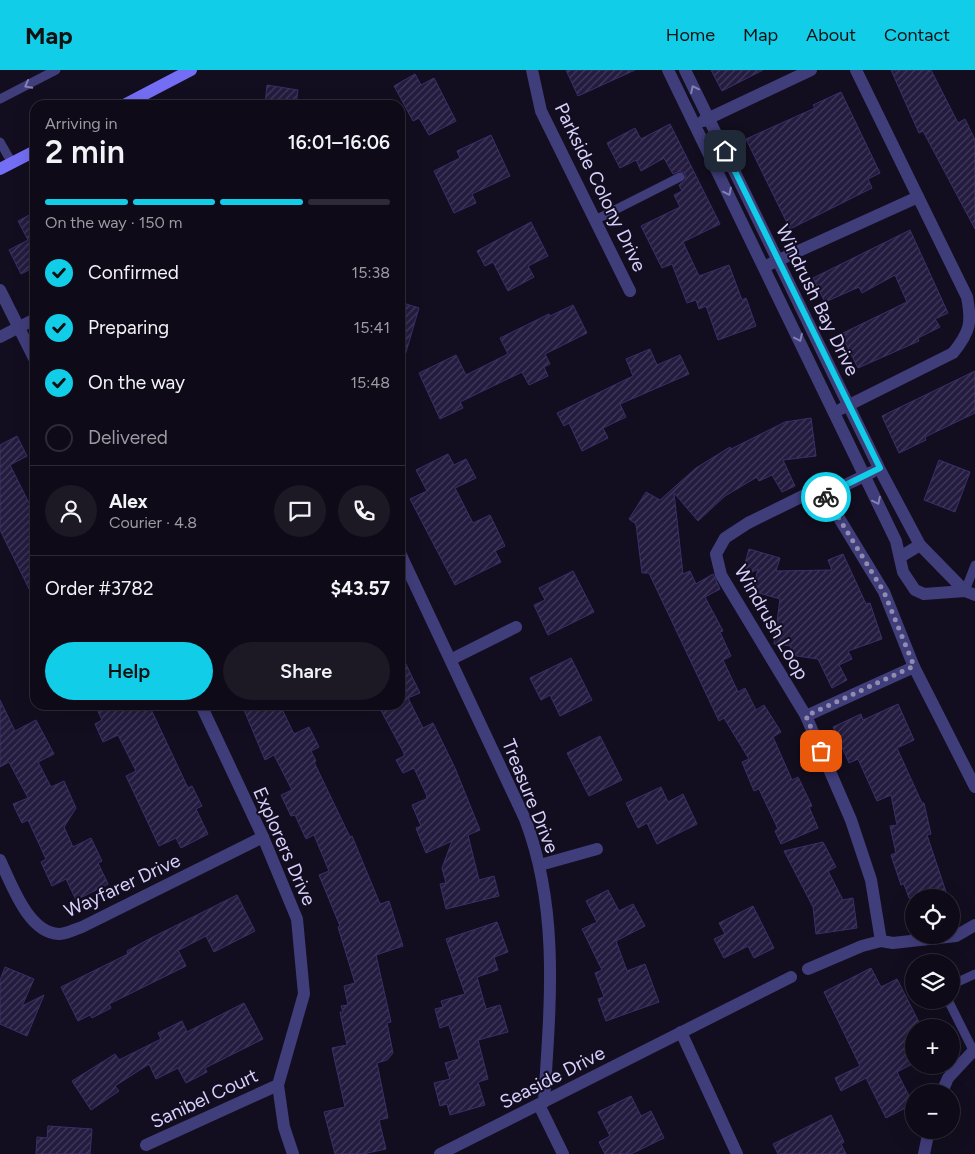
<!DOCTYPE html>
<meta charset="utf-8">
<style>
:root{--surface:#0e0a17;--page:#1c1824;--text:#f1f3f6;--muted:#9b9aa1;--line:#2e2b36;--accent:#11cde7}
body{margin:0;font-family:Figtree,sans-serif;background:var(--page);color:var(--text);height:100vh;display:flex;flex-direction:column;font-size:19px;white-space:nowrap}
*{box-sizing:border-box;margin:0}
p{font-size:16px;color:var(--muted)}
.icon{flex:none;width:28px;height:28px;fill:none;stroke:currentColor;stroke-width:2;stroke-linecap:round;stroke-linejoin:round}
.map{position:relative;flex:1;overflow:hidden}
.panel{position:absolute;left:30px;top:30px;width:375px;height:610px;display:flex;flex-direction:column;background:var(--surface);border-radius:15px;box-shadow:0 5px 20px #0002,0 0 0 1px var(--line)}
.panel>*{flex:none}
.fabs{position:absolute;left:905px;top:819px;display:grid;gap:10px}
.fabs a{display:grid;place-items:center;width:55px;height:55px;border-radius:50%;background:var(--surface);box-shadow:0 5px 20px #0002,0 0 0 1px var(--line);font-size:25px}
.pin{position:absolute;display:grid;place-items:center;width:42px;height:42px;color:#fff;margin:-21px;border-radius:10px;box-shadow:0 2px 8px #0006}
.courier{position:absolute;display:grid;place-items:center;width:50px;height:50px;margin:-25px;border:4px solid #11cde7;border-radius:50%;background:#fff;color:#222;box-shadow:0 1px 6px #0007}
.head em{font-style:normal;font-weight:600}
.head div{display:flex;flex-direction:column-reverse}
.head{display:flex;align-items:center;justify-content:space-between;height:85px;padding:0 15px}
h1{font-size:32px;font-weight:600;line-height:38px}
.bar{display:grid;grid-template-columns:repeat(4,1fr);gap:8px 5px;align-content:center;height:60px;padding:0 15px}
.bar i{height:6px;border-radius:4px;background:var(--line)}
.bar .selected{background:var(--accent)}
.bar p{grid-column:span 4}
.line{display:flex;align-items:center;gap:12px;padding:0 15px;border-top:1px solid var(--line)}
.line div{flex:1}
.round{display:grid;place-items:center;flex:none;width:52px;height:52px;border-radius:26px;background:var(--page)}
ol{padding:0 15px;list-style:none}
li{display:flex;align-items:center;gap:15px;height:55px}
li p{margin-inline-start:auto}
li .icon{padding:5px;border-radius:50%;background:var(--accent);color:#111;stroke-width:4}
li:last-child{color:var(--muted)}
li i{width:28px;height:28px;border:2px solid var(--line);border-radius:50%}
.primary-button{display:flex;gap:10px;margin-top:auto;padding:10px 15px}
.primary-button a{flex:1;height:58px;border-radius:30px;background:var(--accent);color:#111;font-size:20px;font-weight:600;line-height:58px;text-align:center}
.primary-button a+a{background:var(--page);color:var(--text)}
header{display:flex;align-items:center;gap:30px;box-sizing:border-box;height:70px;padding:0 25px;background:var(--accent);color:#111}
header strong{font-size:24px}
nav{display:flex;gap:28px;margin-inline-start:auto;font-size:18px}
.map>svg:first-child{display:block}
.building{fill:url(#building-hatch);stroke:#3c2f69}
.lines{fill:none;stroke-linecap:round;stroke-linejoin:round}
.lane{stroke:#403d7b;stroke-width:9}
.street{stroke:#403d7b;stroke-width:12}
.secondary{stroke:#746ef5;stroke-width:12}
.oneway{stroke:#847fb5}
.done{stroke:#918caf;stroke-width:5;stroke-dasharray:0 9}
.route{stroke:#11cde7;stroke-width:6}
.labels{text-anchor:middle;stroke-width:4;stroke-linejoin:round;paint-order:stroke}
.street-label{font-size:19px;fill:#d6d0fc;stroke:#120e1f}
</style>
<header>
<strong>Map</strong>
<nav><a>Home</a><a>Map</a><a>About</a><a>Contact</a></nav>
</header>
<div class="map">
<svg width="975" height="1084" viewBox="0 0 975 1084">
<defs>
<pattern id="building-hatch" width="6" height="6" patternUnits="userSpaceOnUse" patternTransform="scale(1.25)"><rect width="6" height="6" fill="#241c3f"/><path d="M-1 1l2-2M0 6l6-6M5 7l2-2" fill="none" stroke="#433c5c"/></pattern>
</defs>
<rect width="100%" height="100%" fill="#120e1f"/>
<!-- building -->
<g class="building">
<polygon points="566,0 635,0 578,26"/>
<polygon points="711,0 763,0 722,21"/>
<polygon points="891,0 931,0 958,53 965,49 975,70 975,159 923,61 919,63"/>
<polygon points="415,4 421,15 434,8 456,51 429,65 419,48 413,51 394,16"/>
<polygon points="267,15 298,20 296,35 265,35"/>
<polygon points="841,22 880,103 868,109 872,118 790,159 746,69 815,38 813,35"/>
<polygon points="670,54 720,154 683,172 699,206 729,195 742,230 746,228 756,256 718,270 706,236 699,239 696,230 687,233 672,194 662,198 641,156 680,137 674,125 682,121 679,115 685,110 685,104 680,101 673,104 664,88 641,101 636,90 620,98 607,73 635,58 641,69"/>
<polygon points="491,65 510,106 472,124 476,133 454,143 434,101 460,88 457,81"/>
<polygon points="35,142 35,197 21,204 9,180 28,170 18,151"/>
<polygon points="531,152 548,186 528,196 534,207 508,221 493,192 485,196 477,181"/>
<polygon points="910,160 948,243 935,249 940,257 918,268 919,271 858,298 841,264 907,232 895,205 862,223 859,217 825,232 813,208"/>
<polygon points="400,232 419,238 404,289 400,288"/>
<polygon points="573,235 587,263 545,284 550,294 544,297 548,306 529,315 522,302 460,332 463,338 440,349 419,303 456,285 466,305 508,284 500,268 549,244 550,246"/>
<polygon points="650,279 657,295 680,285 689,304 620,334 626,347 603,358 608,368 582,381 569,353 564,356 557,343 633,306 626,289"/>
<polygon points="975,301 975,343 925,367 926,370 899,383 882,346"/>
<polygon points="811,348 816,386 783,390 795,416 782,422 772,405 759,411 757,407 725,426 698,451 674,423 683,504 690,501 696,514 713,504 720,519 705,527 723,561 720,562 731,586 723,590 738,622 745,618 756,640 764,635 781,662 773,667 792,710 798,707 812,736 809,737 818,758 781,774 775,761 778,759 759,719 754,721 742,692 749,689 724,648 719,651 649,503 642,503 636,454 629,449 646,422 660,430 696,398 730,377 731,379 785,352"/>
<polygon points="17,366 27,386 10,395 29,433 35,430 35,531 0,460 0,375"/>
<polygon points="448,384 454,395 466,389 476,408 455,418 473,453 490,445 505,476 495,481 501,492 455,515 410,429 427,421 416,400"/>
<polygon points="939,390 970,402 955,442 924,430"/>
<polygon points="749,479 780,488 776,501 832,500 828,490 843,484 866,534 870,533 882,569 848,581 852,589 839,595 847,610 832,618 818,589 790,585 791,576 774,574 780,529 752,521 758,499 741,508"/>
<polygon points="573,501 594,542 548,565 534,535 545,530 539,518"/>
<polygon points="400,582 420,623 408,628 423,658 433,653 455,698 480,760 468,765 479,810 494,806 499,826 446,839 440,814 446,813 442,798 452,771 426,783 416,758 421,756 412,735 426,729 427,726 414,698 403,703 396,690 404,686 404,683 378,635 400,635"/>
<polygon points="571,588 592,630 560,646 550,625 541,630 530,608"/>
<polygon points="0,630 15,661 36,650 54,684 38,692 51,717 64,711 76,738 64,757 73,777 91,768 102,791 98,793 108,814 76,830 66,809 52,816 41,792 46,789 28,750 22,753 13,734 28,728 9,692 0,697"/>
<polygon points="898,634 914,670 897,678 922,733 924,733 931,764 927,765 948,828 909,828 904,814 901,815 891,785 896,783 890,756 897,755 891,725 877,731 858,689 849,693 833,657 861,644 863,650"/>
<polygon points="95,635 149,635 188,718 192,716 202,736 196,739 208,764 181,778 176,768 159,776 126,706 136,701 118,665 103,672 95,654 102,650"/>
<polygon points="242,635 280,635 294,664 309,657 319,677 311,681 316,691 314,692 350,767 352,766 380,834 389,831 403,876 376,885 391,952 387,953 393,983 387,990 377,993 388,1048 379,1050 386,1079 363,1084 335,1084 324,1042 345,1037 332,978 347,975 340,942 343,942 341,936 348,935 344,916 355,913 338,857 340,856 319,805 329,801 314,765 306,769 295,745 291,746 281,725 292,720 274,685 265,690"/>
<polygon points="600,666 622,710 589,726 567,683"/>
<polygon points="661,717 668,732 683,724 697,754 657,774 647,753 638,758 626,733"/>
<polygon points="823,772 836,797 828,801 843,830 853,828 857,858 816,864 813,837 784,781"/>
<polygon points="608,820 619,841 633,834 645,856 616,871 627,901 645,894 659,932 606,951 598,929 604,927 595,903 602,900 582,859 597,852 586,831"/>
<polygon points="237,825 255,861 214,882 206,866 181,879 178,880 186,896 109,934 111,938 92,948 90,945 78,951 61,917 128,884 127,881 151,868"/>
<polygon points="753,836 774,878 754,888 748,876 724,888 714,869 725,864 719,853"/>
<polygon points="497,852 508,882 494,887 498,900 477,907 486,939 500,935 508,962 478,970 488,1009 478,1012 485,1035 450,1045 447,1034 440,1036 434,1013 450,1009 445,993 459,989 449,955 440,958 435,939 443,937 441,931 465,924 446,869"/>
<polygon points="5,897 34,909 22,936 44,925 27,966 0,954 0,910"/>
<polygon points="871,898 881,917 897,909 922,958 914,958 914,993 897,1002 913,1034 886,1048 866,1008 841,1021 835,1008 860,996 824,922"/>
<polygon points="244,933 263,969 205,998 207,1002 186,1013 178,998 156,1009 149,994 115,1016 119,1021 91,1040 72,1011 115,984 119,990 161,969 158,963 182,951 187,962"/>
<polygon points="631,1026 641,1046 651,1041 664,1068 631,1084 605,1084 599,1072 610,1066 598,1042"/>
<polygon points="831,1045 844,1072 841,1074 846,1084 778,1084 773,1074"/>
<polygon points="48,1056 92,1059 90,1084 36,1084 37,1067 47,1068"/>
</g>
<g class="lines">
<!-- lane -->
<g class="lane">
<polyline points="0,29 56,0"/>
<polyline points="0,72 12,93"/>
<polyline points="595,150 680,107"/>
<polyline points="965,521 975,495"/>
<polyline points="951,915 975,904"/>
<polyline points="948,930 973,980"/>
</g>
<!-- street -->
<g class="street">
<polyline points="532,0 541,41 630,221"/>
<polyline points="668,0 896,471 903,502 915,520 924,524 965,521 975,525"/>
<polyline points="685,0 879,398 920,475 965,521"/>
<polyline points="703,51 811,0"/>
<polyline points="770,194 918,127"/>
<polyline points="0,220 35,290"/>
<polyline points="0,267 35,249"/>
<path d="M841 339 953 283C970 262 972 253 967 227L856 0"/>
<polyline points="825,425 872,402"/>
<path d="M400 483 525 749C560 840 550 937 544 1032"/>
<polyline points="900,487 920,475"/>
<polyline points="452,589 516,557"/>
<polyline points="201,635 263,767 297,849 304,924 278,1015 284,1057 293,1084"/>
<polyline points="806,646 914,597"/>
<path d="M0 790C11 813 28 863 59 864 66 864 75 859 82 857L263 767"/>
<polyline points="540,795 597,779"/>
<polyline points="881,871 871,810 851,750 806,646 721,505 716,484 725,468 748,453 807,424 816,422 825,425 884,522 914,597 975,717"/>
<polyline points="808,899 862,876 881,871 893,873 956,866 975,855"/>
<polyline points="681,962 737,1084"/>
<polyline points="942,1022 948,1008 975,979"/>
<polyline points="539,1035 563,1084"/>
<polyline points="146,1075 278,1015"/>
<polyline points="440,1084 791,907"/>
<polyline points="924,1084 929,1060"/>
</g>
<!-- secondary -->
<g class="secondary">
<polyline points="124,35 191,0"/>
<polyline points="0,99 35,81"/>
</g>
</g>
<!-- one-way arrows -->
<defs><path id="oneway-chevron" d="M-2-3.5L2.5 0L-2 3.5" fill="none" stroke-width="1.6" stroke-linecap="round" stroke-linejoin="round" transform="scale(1.25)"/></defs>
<g class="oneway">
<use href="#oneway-chevron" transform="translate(28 15) rotate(152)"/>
<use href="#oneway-chevron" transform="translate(694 19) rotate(-116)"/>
<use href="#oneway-chevron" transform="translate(728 122) rotate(64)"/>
<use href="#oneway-chevron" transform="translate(799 268) rotate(65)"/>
<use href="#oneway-chevron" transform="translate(877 431) rotate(64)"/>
</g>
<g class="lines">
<!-- done -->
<polyline class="done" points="821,681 806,646 914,596 884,522 826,427"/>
<!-- route -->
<polyline class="route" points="725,81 880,398 825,425 826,427"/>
</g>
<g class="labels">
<!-- street labels -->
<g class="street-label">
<text transform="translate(601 117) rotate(64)" y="7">Parkside Colony Drive</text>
<text transform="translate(818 230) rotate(64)" y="7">Windrush Bay Drive</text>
<text transform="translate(772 552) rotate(60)" y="7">Windrush Loop</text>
<text transform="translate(531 726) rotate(68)" y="7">Treasure Drive</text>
<text transform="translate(285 776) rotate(66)" y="7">Explorers Drive</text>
<text transform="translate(122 815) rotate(-25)" y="7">Wayfarer Drive</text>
<text transform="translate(552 1007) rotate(-27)" y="7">Seaside Drive</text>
<text transform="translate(204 1028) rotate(-25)" y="7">Sanibel Court</text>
</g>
</g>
</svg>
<div class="fabs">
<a><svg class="icon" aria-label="locate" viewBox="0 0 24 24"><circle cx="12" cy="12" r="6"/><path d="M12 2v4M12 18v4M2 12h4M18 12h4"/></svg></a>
<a><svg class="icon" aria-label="layers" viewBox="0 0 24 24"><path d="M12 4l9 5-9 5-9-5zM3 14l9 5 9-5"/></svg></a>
<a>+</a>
<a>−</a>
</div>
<div class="pin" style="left:821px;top:681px;background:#ea580c"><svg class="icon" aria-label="bag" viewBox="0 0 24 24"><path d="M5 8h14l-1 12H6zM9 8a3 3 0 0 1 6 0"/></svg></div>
<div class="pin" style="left:725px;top:81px;background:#1f2937"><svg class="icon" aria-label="home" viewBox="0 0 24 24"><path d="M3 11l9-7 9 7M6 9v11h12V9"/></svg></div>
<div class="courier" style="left:826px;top:427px"><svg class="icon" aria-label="bike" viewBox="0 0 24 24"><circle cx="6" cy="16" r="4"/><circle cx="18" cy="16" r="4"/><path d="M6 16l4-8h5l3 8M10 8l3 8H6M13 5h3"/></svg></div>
<section class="panel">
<div class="head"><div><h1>2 min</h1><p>Arriving in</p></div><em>16:01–16:06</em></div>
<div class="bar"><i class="selected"></i><i class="selected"></i><i class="selected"></i><i></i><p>On the way · 150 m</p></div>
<ol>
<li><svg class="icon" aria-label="check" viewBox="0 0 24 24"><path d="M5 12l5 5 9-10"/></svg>Confirmed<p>15:38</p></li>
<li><svg class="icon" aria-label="check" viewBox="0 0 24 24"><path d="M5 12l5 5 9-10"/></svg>Preparing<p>15:41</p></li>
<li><svg class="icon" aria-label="check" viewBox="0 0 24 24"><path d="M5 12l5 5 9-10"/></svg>On the way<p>15:48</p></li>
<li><i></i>Delivered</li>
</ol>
<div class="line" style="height:90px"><a class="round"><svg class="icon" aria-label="person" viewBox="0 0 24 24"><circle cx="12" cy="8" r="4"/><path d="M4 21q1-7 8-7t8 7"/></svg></a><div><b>Alex</b><p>Courier · 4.8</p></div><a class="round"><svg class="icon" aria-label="chat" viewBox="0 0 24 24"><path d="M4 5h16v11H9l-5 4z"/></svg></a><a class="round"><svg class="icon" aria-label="phone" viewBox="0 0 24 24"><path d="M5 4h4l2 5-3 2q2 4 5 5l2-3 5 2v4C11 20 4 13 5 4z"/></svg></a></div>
<div class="line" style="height:65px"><div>Order #3782</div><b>$43.57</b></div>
<div class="primary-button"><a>Help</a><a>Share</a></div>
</section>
</div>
